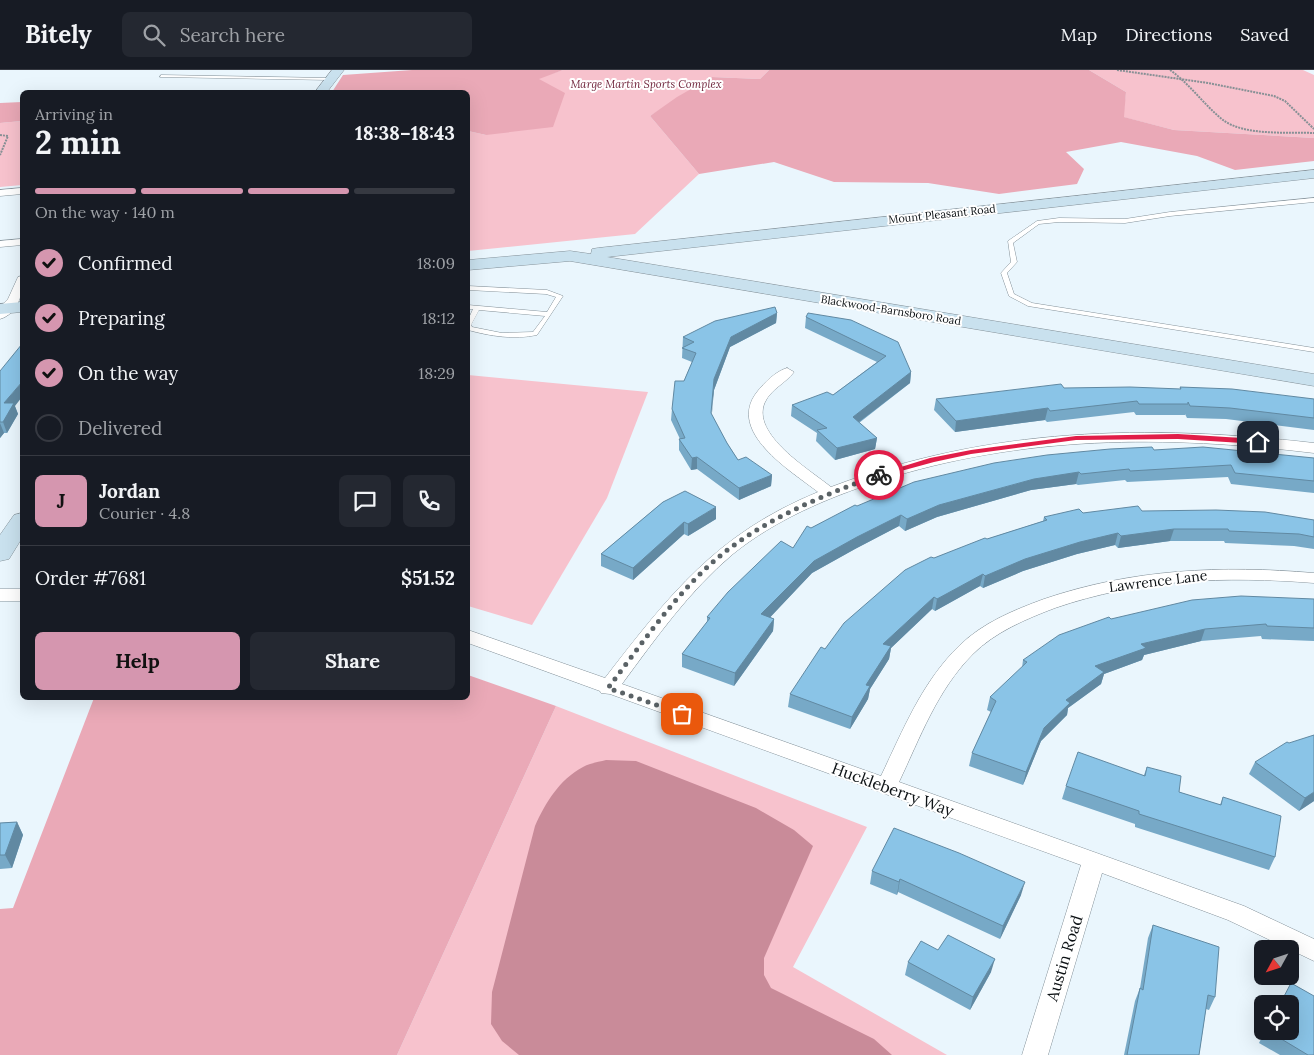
<!DOCTYPE html>
<meta charset="utf-8">
<style>
:root{--surface:#171b24;--page:#242831;--text:#f1f3f6;--muted:#9ea1a6;--line:#363941;--accent:#d596af}
body{margin:0;font-family:Lora,serif;background:var(--page);color:var(--text);height:100vh;display:flex;flex-direction:column;font-size:19px;white-space:nowrap}
*{box-sizing:border-box;margin:0}
p{font-size:16px;color:var(--muted)}
.icon{flex:none;width:28px;height:28px;fill:none;stroke:currentColor;stroke-width:2;stroke-linecap:round;stroke-linejoin:round}
.map{position:relative;flex:1;overflow:hidden}
.panel{position:absolute;left:20px;top:20px;width:450px;height:610px;display:flex;flex-direction:column;background:var(--surface);border-radius:8px;box-shadow:0 5px 20px #0002}
.panel>*{flex:none}
.needle{width:32px;rotate:230deg}
.fabs{position:absolute;left:1254px;top:870px;display:grid;gap:10px}
.fabs a{display:grid;place-items:center;width:45px;height:45px;border-radius:8px;background:var(--surface);box-shadow:0 5px 20px #0002;font-size:25px}
.pin{position:absolute;display:grid;place-items:center;width:42px;height:42px;color:#fff;margin:-21px;border-radius:10px;box-shadow:0 2px 8px #0006}
.courier{position:absolute;display:grid;place-items:center;width:50px;height:50px;margin:-25px;border:4px solid #e11d48;border-radius:50%;background:#fff;color:#222;box-shadow:0 1px 6px #0007}
.headline em{font-style:normal;font-weight:800}
.headline div{display:flex;flex-direction:column-reverse}
.headline{display:flex;align-items:center;justify-content:space-between;height:85px;padding:0 15px}
h1{font-size:32px;font-weight:800;line-height:38px}
.bar{display:grid;grid-template-columns:repeat(4,1fr);gap:8px 5px;align-content:center;height:60px;padding:0 15px}
.bar i{height:6px;border-radius:4px;background:var(--line)}
.bar .active{background:var(--accent)}
.bar p{grid-column:span 4}
.line{display:flex;align-items:center;gap:12px;padding:0 15px;border-top:1px solid var(--line)}
.line div{flex:1}
.round{display:grid;place-items:center;flex:none;width:52px;height:52px;border-radius:8px;background:var(--page)}
ol{padding:0 15px;list-style:none}
li{display:flex;align-items:center;gap:15px;height:55px}
li p{margin-inline-start:auto}
li .icon{padding:5px;border-radius:50%;background:var(--accent);color:#111;stroke-width:4}
li:last-child{color:var(--muted)}
li i{width:28px;height:28px;border:2px solid var(--line);border-radius:50%}
.cta{display:flex;gap:10px;margin-top:auto;padding:10px 15px}
.cta a{flex:1;height:58px;border-radius:8px;background:var(--accent);color:#111;font-size:20px;font-weight:800;line-height:58px;text-align:center}
.cta a+a{background:var(--page);color:var(--text)}
header{display:flex;align-items:center;gap:30px;box-sizing:border-box;height:70px;padding:0 25px;background:var(--surface);border-bottom:1px solid var(--line)}
header strong{font-size:24px}
nav{display:flex;gap:28px;margin-inline-start:auto;font-size:18px}
.search{width:350px;height:45px;background:var(--page);display:flex;align-items:center;gap:12px;box-sizing:border-box;padding:0 18px;border-radius:8px;color:var(--muted);font-size:19px}
.map>svg:first-child{display:block}
.green{fill:#f7c2cd}
.forest{fill:#eaa9b7}
.water{fill:#c98b99}
.lines{fill:none;stroke-linecap:round;stroke-linejoin:round}
.lane-casing{stroke:#849199;stroke-width:1}
.street-casing{stroke:#849199;stroke-width:1}
.secondary-casing{stroke:#849199;stroke-width:1}
.path{stroke:#879095;stroke-width:2;stroke-dasharray:2 1;stroke-linecap:butt}
.lane{fill:#fff;fill-rule:evenodd}
.street{fill:#fff;fill-rule:evenodd}
.secondary{fill:#c9e1ee;fill-rule:evenodd}
.wall{fill:#77a9c7}
.shaded-wall{fill:#6189a2}
.building{fill:#8ac4e7;stroke:#6189a2}
.route{fill:#e11d48}
.done{stroke:#5a6266;stroke-width:5;stroke-dasharray:0 9}
.labels{text-anchor:middle;stroke-width:4;stroke-linejoin:round;paint-order:stroke}
.far-park-label{font-size:11px;font-style:italic;fill:#72273e;stroke:#fff}
.far-street-label{font-size:11px;fill:#0d1215;stroke:#fff}
.street-label{font-size:14px;fill:#0d1215;stroke:#fff}
.near-street-label{font-size:16px;fill:#0d1215;stroke:#fff}
</style>
<header>
<strong>Bitely</strong>
<div class="search"><svg class="icon" aria-label="search" viewBox="0 0 24 24"><circle cx="10" cy="10" r="6"/><path d="M15 15l6 6"/></svg>Search here</div>
<nav><a>Map</a><a>Directions</a><a>Saved</a></nav>
</header>
<div class="map">
<svg width="1314" height="985" viewBox="0 0 1314 985">
<rect width="100%" height="100%" fill="#eaf6fd"/>
<!-- green -->
<g class="green">
<polygon points="563,0 769,0 760,9 712,7 650,46 699,104 635,164 468,181 468,61 486,65 538,8"/>
<polygon points="1089,0 1303,0 1314,5 1314,68 1174,60 1123,47 1126,22"/>
<polygon points="22,51 22,115 0,117 0,53"/>
<polygon points="468,305 648,322 607,428 532,555 468,536"/>
<polygon points="556,636 867,757 793,897 947,985 397,985"/>
</g>
<!-- forest -->
<g class="forest">
<polygon points="412,0 563,0 539,9 565,23 553,57 486,65 468,61 468,22 332,22 343,5"/>
<polygon points="769,0 1089,0 1126,22 1124,47 1174,60 1314,68 1314,91 1235,100 1197,86 1121,72 1066,82 1084,99 1077,114 999,124 928,113 834,112 774,92 699,104 650,46 677,27 712,7 760,9"/>
<polygon points="22,32 22,51 0,53 0,33"/>
<polygon points="468,605 556,636 397,985 0,985 0,839 13,838 94,628 468,628"/>
</g>
<!-- water -->
<path class="water" d="M606 690 636 691 756 738 794 760 813 776 764 888V905L771 918 874 969 892 985H519L502 971 491 954 492 922 535 756C546 732 559 710 583 697 590 693 599 692 606 690Z"/>
<g class="lines">
<!-- lane casing -->
<g class="lane-casing">
<g id="lane">
<polygon points="161,5 331,8 333,9 331,10 160,7"/>
<polygon points="1314,128 1314,132 1170,146 1125,153 1059,152 1039,154 1013,173 1017,192 1007,203 1014,224 1032,233 1314,278 1314,282 1028,236 1009,226 1001,203 1011,192 1008,171 1037,151 1059,148 1125,149 1170,142"/>
<path d="M468 216 547 220 563 226 537 265C514 270 490 266 468 260V250L473 239H468V235L547 242 556 227 546 224 468 220ZM479 240 545 246 533 262 502 263 472 257 471 255Z"/>
</g>
</g>
<!-- street casing -->
<g class="street-casing">
<g id="street">
<polygon points="22,118 22,124 0,126 0,120"/>
<polygon points="22,169 22,175 0,177 0,171"/>
<path d="M22 206C24 222 18 244 0 249V237L8 229 18 207Z"/>
<path d="M787 298 794 302C786 313 771 319 765 332 750 364 810 400 831 417 990 357 1147 354 1314 373V383C1165 365 1023 365 879 411 827 428 775 450 733 484 689 521 656 568 622 614L881 706C903 660 922 612 959 576 982 553 1014 540 1044 529 1132 499 1222 495 1314 503V513C1226 506 1139 509 1055 538 1026 549 995 562 973 584 937 620 920 668 899 712L1244 836 1314 869V891L1228 850 1102 803 1048 985H1022L1081 795 610 624 601 623 600 621 468 573V560L605 608C670 524 716 464 818 422 791 401 726 362 757 322 764 313 776 301 787 298Z"/>
<rect x="0" y="519" width="22" height="12"/>
</g>
</g>
<!-- secondary casing -->
<g class="secondary-casing">
<g id="secondary">
<polygon points="332,0 344,0 327,22 315,22"/>
<polygon points="1314,100 1314,108 607,187 1314,304 1314,316 570,191 468,200 468,190 570,181 591,184 592,179 598,178"/>
<polygon points="22,232 22,242 0,244 0,234"/>
<polygon points="22,443 22,468 9,489 0,491 0,465 14,445"/>
</g>
</g>
<!-- path -->
<g class="path">
<polyline points="1117,0 1208,13 1274,26 1285,31 1314,59"/>
<path d="M1170 0C1190 14 1204 35 1223 50 1244 66 1289 62 1314 63"/>
<polyline points="0,65 8,66 0,85"/>
</g>
<!-- lane -->
<use href="#lane" class="lane"/>
<!-- street -->
<use href="#street" class="street"/>
<!-- secondary -->
<use href="#secondary" class="secondary"/>
</g>
<!-- wall -->
<g class="wall">
<polygon points="777,243 776,253 730,277 714,320 711,344 727,373 738,390 772,405 771,416 739,430 697,399 691,400 679,380 679,369 680,369 671,350 672,339 692,292 682,288 683,267"/>
<polygon points="806,247 851,250 911,302 910,313 859,353 877,368 875,379 835,390 816,371 817,363 791,346 792,335 833,325 877,292 805,258"/>
<polygon points="0,301 18,344 7,363 4,363 0,368"/>
<polygon points="1180,317 1314,329 1314,360 1226,349 1187,348 1185,344 1185,345 1136,345 1134,342 1047,352 1045,350 955,362 934,340 936,329 1064,318 1180,319"/>
<polygon points="1154,380 1314,388 1314,423 1231,414 1228,407 1127,412 1125,410 1078,415 1076,414 1031,420 937,447 905,461 899,456 855,479 812,503 770,547 774,549 773,561 734,616 682,597 682,584 707,553 707,547 793,478 811,458 857,436"/>
<polygon points="663,432 716,449 688,466 684,464 633,510 601,496 601,484"/>
<polygon points="1142,441 1314,450 1314,479 1294,476 1225,473 1224,471 1170,471 1118,478 1115,475 1077,484 1023,501 983,518 980,516 935,541 932,539 891,578 889,589 870,619 868,629 850,659 788,637 790,624 825,579 934,488 987,469 1043,451 1044,447 1083,443"/>
<polygon points="1314,529 1314,571 1262,569 1261,566 1201,571 1144,585 1142,590 1104,604 1101,614 1068,638 1067,645 1041,671 1023,715 969,696 972,683 991,642 987,640 990,627 1022,598 1023,590 1111,549"/>
<polygon points="1289,673 1314,731 1299,741 1249,704 1255,692"/>
<polygon points="1147,697 1179,722 1220,735 1223,727 1275,787 1269,800 1135,757 1135,754 1062,729 1066,716 1144,705"/>
<polygon points="17,752 23,765 12,798 0,799 0,753"/>
<polygon points="872,801 1021,825 1000,869 898,822 897,825 870,814"/>
<polygon points="1153,855 1215,927 1209,940 1206,939 1199,985 1124,985 1135,931 1140,918 1148,868"/>
<polygon points="938,880 991,902 970,940 905,905 908,892"/>
<polygon points="1265,961 1290,961 1314,985 1280,985 1259,973"/>
</g>
<!-- shaded-wall -->
<g class="shaded-wall">
<polygon points="777,243 776,253 730,277 714,320 711,354 714,309 731,267"/>
<polygon points="911,302 910,313 851,358 853,347"/>
<polygon points="22,312 22,327 15,336 18,344 7,363 3,352 4,333"/>
<polygon points="1048,338 1045,350 955,362 956,351"/>
<polygon points="0,353 4,363 0,368"/>
<polygon points="877,368 875,379 835,390 837,378"/>
<polygon points="697,387 697,399 691,400 692,388"/>
<polygon points="1079,402 1076,414 1031,420 937,447 905,461 907,449 939,435 1034,409"/>
<polygon points="772,405 771,416 739,430 739,418"/>
<polygon points="716,437 716,449 688,466 688,454"/>
<polygon points="901,445 899,456 855,479 812,503 761,557 761,544 814,491 857,467"/>
<polygon points="684,452 684,464 633,510 633,498"/>
<polygon points="1174,459 1170,471 1118,478 1121,466"/>
<polygon points="1118,463 1115,475 1077,484 1023,501 983,518 985,506 1025,489 1080,472"/>
<polygon points="983,504 980,516 935,541 937,529"/>
<polygon points="934,527 932,539 891,578 889,589 870,619 868,629 850,659 852,647 883,574"/>
<polygon points="774,549 773,561 734,616 735,603"/>
<polygon points="1205,559 1201,571 1144,585 1142,590 1104,604 1101,614 1068,638 1067,645 1041,671 1023,715 1026,702 1044,658 1066,630 1095,596 1141,574"/>
<polygon points="1314,722 1314,731 1299,741 1305,728"/>
<polygon points="17,752 23,765 12,798 5,785"/>
<polygon points="900,809 898,822 897,825 899,812"/>
<polygon points="1025,812 1021,825 1000,869 1003,856"/>
<polygon points="995,889 991,902 970,940 973,927"/>
</g>
<!-- building -->
<g class="building">
<polygon points="775,237 777,243 731,267 714,309 711,343 727,373 738,390 746,387 772,405 739,418 697,387 692,388 679,369 685,368 672,339 675,311 684,311 696,283 682,278 694,272 683,267 715,251"/>
<polygon points="808,243 851,250 898,272 911,302 853,347 877,368 837,378 817,360 827,358 792,335 827,322 833,325 886,286 806,247"/>
<polygon points="22,274 22,312 4,333 14,333 3,352 0,352 0,301"/>
<polygon points="1061,314 1064,318 1130,317 1181,319 1180,317 1232,319 1314,329 1314,348 1230,338 1190,336 1188,332 1188,334 1139,334 1137,331 1050,341 1048,338 956,351 936,329"/>
<polygon points="1152,377 1154,380 1203,377 1314,388 1314,411 1235,403 1231,395 1130,401 1129,399 1081,404 1079,402 1034,409 939,435 907,449 901,445 857,467 814,491 761,544 774,549 735,603 682,584 710,548 707,547 728,522 781,471 793,478 807,456 811,458 855,435 857,436 914,412 994,393 1047,385 1110,379"/>
<polygon points="685,421 716,437 688,454 684,452 633,498 601,484 663,432"/>
<polygon points="1138,436 1142,441 1216,440 1265,442 1314,450 1314,467 1299,464 1229,461 1228,459 1174,459 1121,466 1118,463 1080,472 1025,489 985,506 983,504 937,529 934,527 883,574 891,576 866,615 870,616 852,647 790,624 821,577 825,579 844,553 905,500 931,487 934,488 985,468 987,469 1047,450 1044,447 1079,439 1083,443"/>
<polygon points="1241,526 1314,529 1314,558 1267,556 1266,554 1205,559 1141,574 1146,578 1095,596 1104,602 1066,630 1070,633 1044,658 1026,702 972,683 996,631 990,627 1027,592 1023,590 1059,565 1109,547 1111,549 1192,530"/>
<polygon points="1314,665 1314,722 1305,728 1255,692 1287,672 1289,673"/>
<polygon points="1078,682 1145,706 1147,697 1181,706 1179,722 1221,735 1223,727 1281,746 1275,787 1139,744 1139,741 1066,716"/>
<polygon points="17,752 5,785 0,785 0,753"/>
<polygon points="894,758 959,783 1025,812 1003,856 900,809 899,812 872,801"/>
<polygon points="1153,855 1219,877 1215,927 1208,925 1199,985 1127,985 1140,918 1143,920"/>
<polygon points="948,865 995,889 973,927 908,892 921,871 938,880"/>
<polygon points="1291,913 1314,926 1314,985 1308,985 1268,961 1290,961 1290,934 1280,934"/>
</g>
<!-- route -->
<polygon class="route" points="1178,364 1258,369 1261,372 1258,374 1178,369 1076,370 971,384 934,392 879,407 875,405 930,388 971,380 1076,366"/>
<g class="lines">
<!-- done -->
<path class="done" d="M682 644 608 618C645 570 681 515 730 478 775 445 826 424 879 405"/>
</g>
<g class="labels">
<!-- far-park labels -->
<g class="far-park-label">
<text x="646" y="18">Marge Martin Sports Complex</text>
</g>
<!-- far-street labels -->
<g class="far-street-label">
<text transform="translate(942 144) rotate(-6)" y="4">Mount Pleasant Road</text>
<text transform="translate(891 240) rotate(9)" y="4">Blackwood-Barnsboro Road</text>
</g>
<!-- street labels -->
<g class="street-label">
<text transform="translate(1158 511) rotate(-7)" y="5">Lawrence Lane</text>
</g>
<!-- near-street labels -->
<g class="near-street-label">
<text transform="translate(893 719) rotate(20)" y="6">Huckleberry Way</text>
<text transform="translate(1064 888) rotate(-73)" y="6">Austin Road</text>
</g>
</g>
</svg>
<div class="fabs">
<a><svg class="needle" viewBox="-14 -14 28 28"><path d="M0-13l5 13h-10z" fill="#e53935"/><path d="M0 13l5-13h-10z" fill="#9ea1a6"/></svg></a>
<a><svg class="icon" aria-label="locate" viewBox="0 0 24 24"><circle cx="12" cy="12" r="6"/><path d="M12 2v4M12 18v4M2 12h4M18 12h4"/></svg></a>
</div>
<div class="pin" style="left:682px;top:644px;background:#ea580c"><svg class="icon" aria-label="bag" viewBox="0 0 24 24"><path d="M5 8h14l-1 12H6zM9 8a3 3 0 0 1 6 0"/></svg></div>
<div class="pin" style="left:1258px;top:372px;background:#1f2937"><svg class="icon" aria-label="home" viewBox="0 0 24 24"><path d="M3 11l9-7 9 7M6 9v11h12V9"/></svg></div>
<div class="courier" style="left:879px;top:405px"><svg class="icon" aria-label="bike" viewBox="0 0 24 24"><circle cx="6" cy="16" r="4"/><circle cx="18" cy="16" r="4"/><path d="M6 16l4-8h5l3 8M10 8l3 8H6M13 5h3"/></svg></div>
<section class="panel">
<div class="headline"><div><h1>2 min</h1><p>Arriving in</p></div><em>18:38–18:43</em></div>
<div class="bar"><i class="active"></i><i class="active"></i><i class="active"></i><i></i><p>On the way · 140 m</p></div>
<ol>
<li><svg class="icon" aria-label="check" viewBox="0 0 24 24"><path d="M5 12l5 5 9-10"/></svg>Confirmed<p>18:09</p></li>
<li><svg class="icon" aria-label="check" viewBox="0 0 24 24"><path d="M5 12l5 5 9-10"/></svg>Preparing<p>18:12</p></li>
<li><svg class="icon" aria-label="check" viewBox="0 0 24 24"><path d="M5 12l5 5 9-10"/></svg>On the way<p>18:29</p></li>
<li><i></i>Delivered</li>
</ol>
<div class="line" style="height:90px"><b class="round" style="background:var(--accent);color:#111">J</b><div><b>Jordan</b><p>Courier · 4.8</p></div><a class="round"><svg class="icon" aria-label="chat" viewBox="0 0 24 24"><path d="M4 5h16v11H9l-5 4z"/></svg></a><a class="round"><svg class="icon" aria-label="phone" viewBox="0 0 24 24"><path d="M5 4h4l2 5-3 2q2 4 5 5l2-3 5 2v4C11 20 4 13 5 4z"/></svg></a></div>
<div class="line" style="height:65px"><div>Order #7681</div><b>$51.52</b></div>
<div class="cta"><a>Help</a><a>Share</a></div>
</section>
</div>
